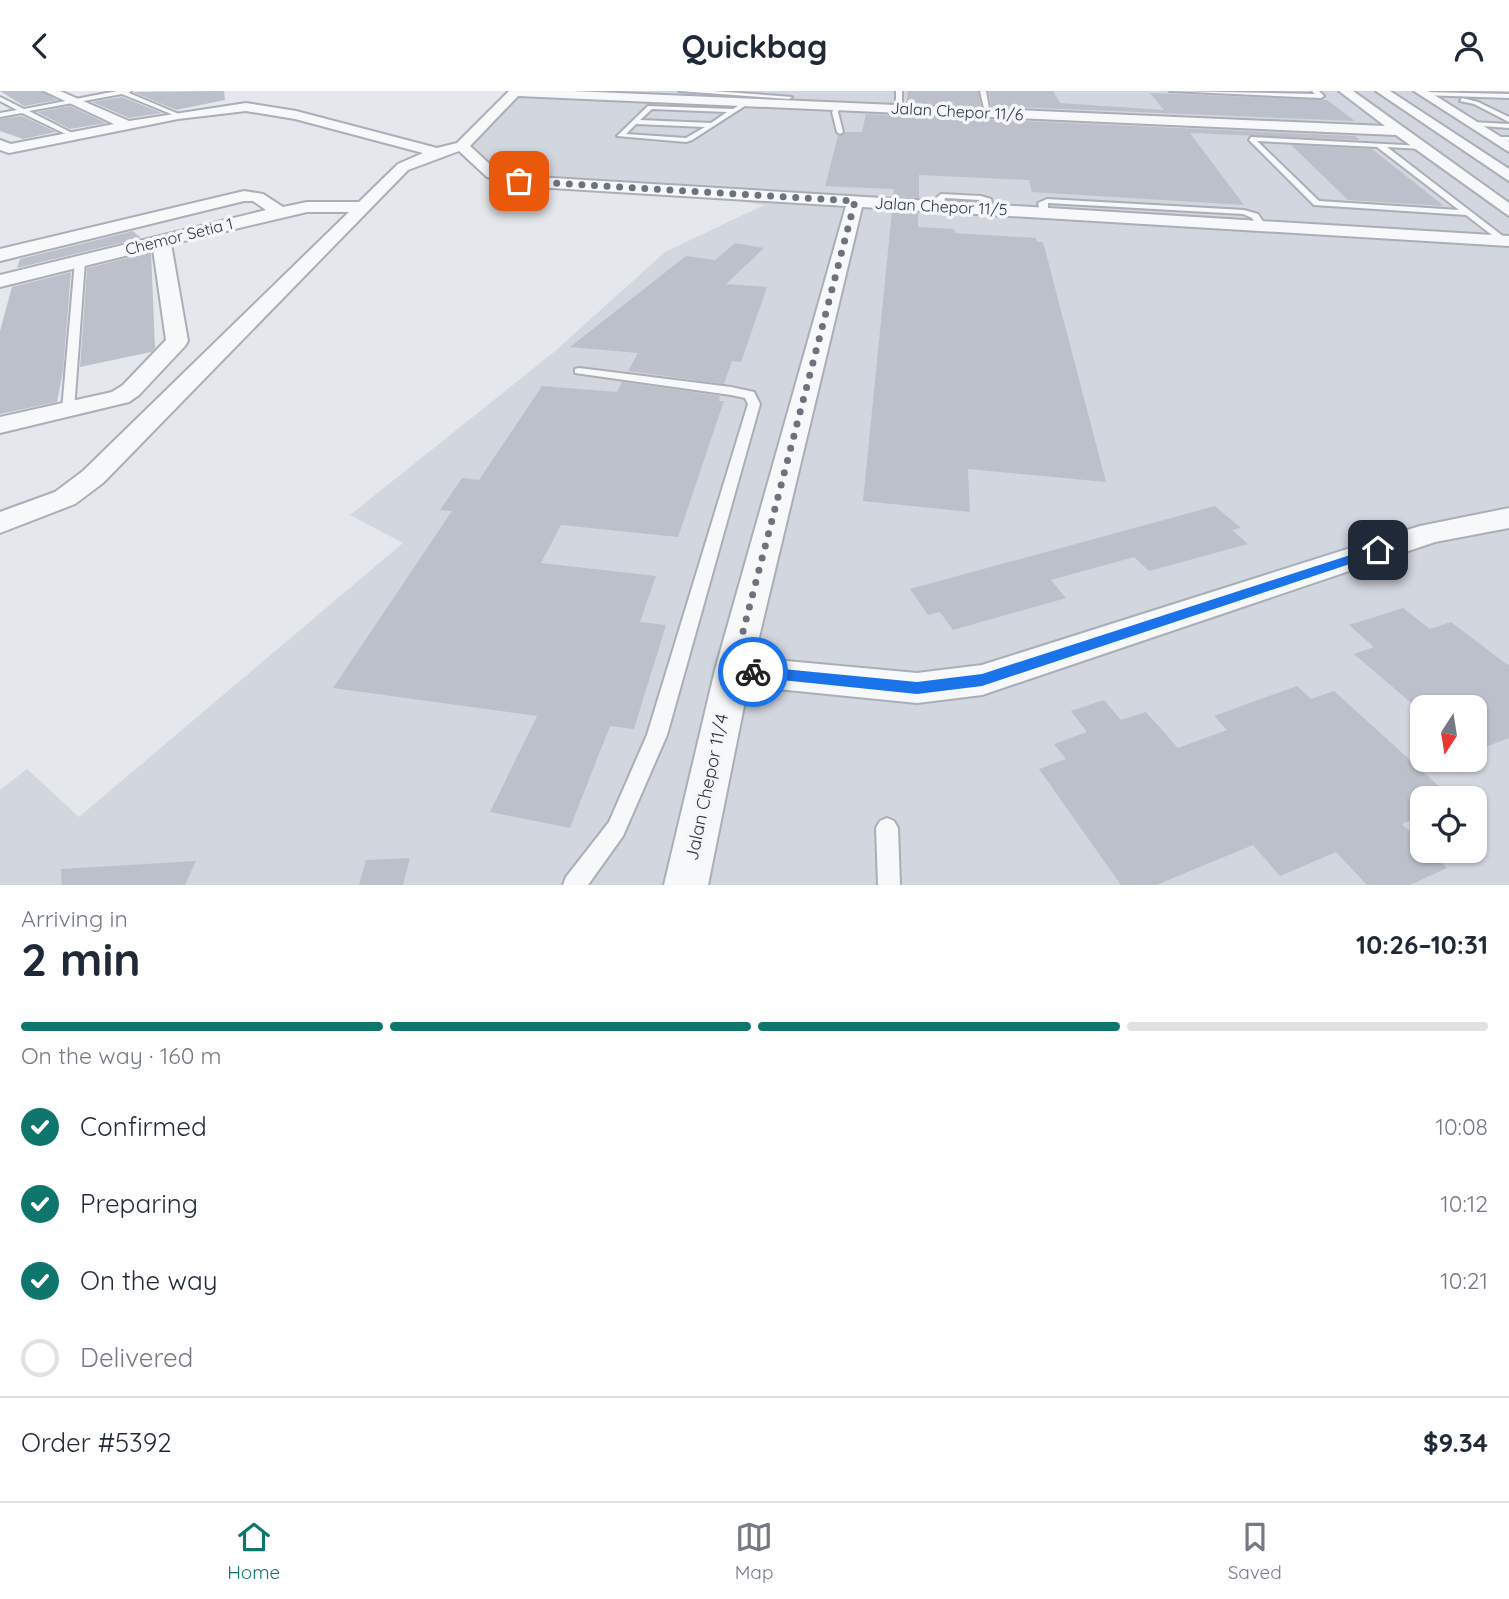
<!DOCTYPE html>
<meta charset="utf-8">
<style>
:root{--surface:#fff;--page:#f6f6f7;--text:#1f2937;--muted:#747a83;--line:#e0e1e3;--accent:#0f766e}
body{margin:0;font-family:Quicksand,sans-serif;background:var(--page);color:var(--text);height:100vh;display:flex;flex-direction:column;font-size:26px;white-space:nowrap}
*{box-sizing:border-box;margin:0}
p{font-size:23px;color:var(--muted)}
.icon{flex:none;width:38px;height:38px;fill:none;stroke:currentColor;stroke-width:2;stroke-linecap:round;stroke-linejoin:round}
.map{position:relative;height:794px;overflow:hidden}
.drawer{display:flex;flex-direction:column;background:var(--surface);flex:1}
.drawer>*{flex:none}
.needle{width:46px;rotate:192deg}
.controls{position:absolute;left:1410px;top:604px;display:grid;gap:14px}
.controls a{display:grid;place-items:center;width:77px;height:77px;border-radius:14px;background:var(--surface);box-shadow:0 2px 5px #0004;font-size:35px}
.pin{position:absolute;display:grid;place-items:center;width:60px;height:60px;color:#fff;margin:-30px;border-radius:14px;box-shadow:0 4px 10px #0006}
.courier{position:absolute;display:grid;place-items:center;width:70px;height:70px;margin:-35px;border:5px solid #1a73e8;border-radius:50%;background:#fff;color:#222;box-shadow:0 2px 9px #0007}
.overview em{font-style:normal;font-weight:700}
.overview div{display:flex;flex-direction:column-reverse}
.overview{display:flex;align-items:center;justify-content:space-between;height:119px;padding:0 21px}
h1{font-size:46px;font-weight:700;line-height:52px}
.bar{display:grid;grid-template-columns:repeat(4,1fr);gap:10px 7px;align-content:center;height:84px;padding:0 21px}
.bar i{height:9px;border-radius:5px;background:var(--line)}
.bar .active{background:var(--accent)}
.bar p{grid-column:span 4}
.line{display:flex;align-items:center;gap:18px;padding:0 21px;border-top:2px solid var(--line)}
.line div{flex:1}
ol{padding:0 21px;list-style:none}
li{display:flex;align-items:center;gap:21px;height:77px}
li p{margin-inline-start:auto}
li .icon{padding:7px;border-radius:50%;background:var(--accent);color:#fff;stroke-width:4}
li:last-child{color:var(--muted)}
li i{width:38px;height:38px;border:4px solid var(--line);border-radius:50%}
header{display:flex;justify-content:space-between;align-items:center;height:91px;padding:0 21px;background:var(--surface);font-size:32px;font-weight:700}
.menu{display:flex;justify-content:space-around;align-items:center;height:98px;border-top:2px solid var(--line);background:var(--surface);font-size:19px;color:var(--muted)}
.menu a{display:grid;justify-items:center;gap:4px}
.menu .active{color:var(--accent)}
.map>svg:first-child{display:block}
.built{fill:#d2d6de;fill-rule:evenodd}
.building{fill:#bbc0ca}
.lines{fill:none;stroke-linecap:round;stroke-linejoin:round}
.lane-casing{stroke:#a9aeb7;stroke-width:4}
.street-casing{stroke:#a9aeb7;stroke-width:4}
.lane{fill:#f7f8fa;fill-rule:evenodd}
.street{fill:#f7f8fa;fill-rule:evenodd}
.route{fill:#1a73e8}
.done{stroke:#6c737f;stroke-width:7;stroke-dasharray:0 12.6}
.labels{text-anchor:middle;stroke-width:7;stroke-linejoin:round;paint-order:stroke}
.far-street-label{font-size:16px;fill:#2b3445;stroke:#f4f6f9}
.street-label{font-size:18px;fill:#2b3445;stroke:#f4f6f9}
</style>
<header><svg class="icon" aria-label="back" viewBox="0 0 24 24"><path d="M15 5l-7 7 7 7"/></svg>Quickbag<svg class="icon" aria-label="person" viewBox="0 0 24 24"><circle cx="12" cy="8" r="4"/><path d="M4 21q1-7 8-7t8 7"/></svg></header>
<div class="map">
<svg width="1509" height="794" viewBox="0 0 1509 794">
<rect width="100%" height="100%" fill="#e4e7ec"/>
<!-- built -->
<path class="built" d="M516 0H1509V794H0V699L27 678 79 726 403 452 350 424 554 261 665 161 764 114 670 98 492 83 457 54ZM1423 616H1475V668H1423ZM1423 707H1475V760H1423Z"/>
<!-- building -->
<g class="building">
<polygon points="0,0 42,0 57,9 24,15"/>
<polygon points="224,0 225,9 176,19 133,1"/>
<polygon points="908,0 978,0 981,15 906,12"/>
<polygon points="989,0 1053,0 1060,12 1164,19 1150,2 1327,9 1355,30 991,15"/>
<polygon points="122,6 162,22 129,27 92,11"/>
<polygon points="70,15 106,32 70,38 37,21"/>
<polygon points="866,23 1355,45 1360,49 1190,42 1244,114 1032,101 1029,89 919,84 919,107 893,105 894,98 825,95 838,45 846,41 862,41"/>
<polygon points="22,25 56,41 23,48 0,40 0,28"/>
<polygon points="1291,54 1372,58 1444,115 1348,109"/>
<polygon points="892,120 918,122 918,136 954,138 955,142 1036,147 1037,151 1043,151 1106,391 968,378 970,421 863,410"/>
<polygon points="133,140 141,147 17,177 20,168"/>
<polygon points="735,152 764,157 726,193 767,196 741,271 732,270 724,293 628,280 638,262 570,256 686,165 715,169"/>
<polygon points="151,161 155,257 151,261 80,276 87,177"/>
<polygon points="71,181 63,280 57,311 0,323 0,240 12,196"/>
<polygon points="622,291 720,305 719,310 724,310 678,446 561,434 541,472 656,485 640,531 666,534 634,638 610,635 570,737 490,721 537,625 333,597 452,420 440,419 462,387 479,389 542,295 617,301"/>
<polygon points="1215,415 1241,437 1232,439 1248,453 1149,480 1134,466 1051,489 1066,507 953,539 940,521 928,524 910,498"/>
<polygon points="1403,517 1430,538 1451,531 1509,575 1509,647 1475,660 1475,616 1416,616 1354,563 1374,556 1349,534"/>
<polygon points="1297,595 1311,608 1334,600 1452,707 1423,707 1423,724 1402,733 1423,753 1423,760 1429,760 1447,777 1410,794 1367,794 1336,761 1280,785 1253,754 1156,794 1121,794 1039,678 1066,668 1054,653 1087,641 1071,620 1104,609 1121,629 1146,621 1178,657 1227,639 1214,625"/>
<polygon points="410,767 403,794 359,794 366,769"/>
<polygon points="196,770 185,794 62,794 61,778"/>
</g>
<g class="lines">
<!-- lane casing -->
<g class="lane-casing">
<g id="lane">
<polygon points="117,0 131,0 129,2 181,24 176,25 122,3 29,20 76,44 74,47 22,22 0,26 0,22 17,19 0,10 0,6 24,18"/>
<polygon points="679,0 713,0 792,6 789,8"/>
<polygon points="896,0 902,0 902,18 899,20 896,18"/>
<polygon points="980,0 986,0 990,23 985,22"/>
<polygon points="1170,0 1315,3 1312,0 1319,0 1324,5 1321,7"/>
<polygon points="1424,1 1509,3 1509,7 1422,4"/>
<polygon points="1462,7 1478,11 1509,26 1509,31 1474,13 1460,10"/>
<path d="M746 10 751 11 692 49 686 51 617 45 648 15 733 18ZM652 18 727 21 711 32 640 29ZM636 33 705 36 686 47 626 43Z"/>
<polygon points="837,13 840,15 838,21 843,41 840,43 837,41 832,21"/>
<polygon points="1471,31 1509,33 1509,37 1469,34"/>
<path d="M1251 46 1423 55 1421 58 1387 56 1508 149 1501 151 1466 124 1314 114 1249 49ZM1257 50 1377 56 1459 119 1319 110Z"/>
<polygon points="1494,46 1509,46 1509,50 1492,49"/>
<polygon points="941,103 981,105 991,108 993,118 986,120 984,111 980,109 945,107 943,117 937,117 936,107"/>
<polygon points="1047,108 1244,119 1258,123 1266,135 1259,137 1252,127 1243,123 1048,112 1048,122 1041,124 1038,112"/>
<polygon points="80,167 85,170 74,319 68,323 62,319 75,170"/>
<polygon points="579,277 731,296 754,301 760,313 667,644 623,745 588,794 563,794 566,786 609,731 647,644 748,313 745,307 731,304 575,282 575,278"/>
<polygon points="887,727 894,730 898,737 900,794 878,794 876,737 880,730"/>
</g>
</g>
<!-- street casing -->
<g class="street-casing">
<g id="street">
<polygon points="44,0 60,0 129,30 246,12 296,20 437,57 457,52 509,0 572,0 1385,35 1339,0 1353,0 1509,112 1509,125 1396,44 518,5 470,55 497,80 519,85 1509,145 1509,155 862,116 754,567 917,582 982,574 1420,435 1509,417 1509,437 1435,451 982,604 917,612 748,595 708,794 664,794 715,579 846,115 519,95 487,86 459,60 408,79 103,392 75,413 0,442 0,421 55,401 83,380 349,121 307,121 171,153 188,250 185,255 139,304 129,311 0,342 0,326 112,301 123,294 166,249 153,158 0,196 0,184 266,119 253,110 244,110 0,170 0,158 244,100 263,103 283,116 307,111 359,111 398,73 423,62 295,28 246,20 178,28 9,62 0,59 0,49 11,53 114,33"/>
<polygon points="1376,0 1390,0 1509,78 1509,90"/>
<polygon points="1414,0 1428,0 1509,51 1509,61"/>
</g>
</g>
<!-- lane -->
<use href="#lane" class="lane"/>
<!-- street -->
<use href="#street" class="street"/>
</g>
<!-- route -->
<polygon class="route" points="1378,455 1383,456 1383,462 982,595 917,603 753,586 745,581 753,575 917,591 982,583"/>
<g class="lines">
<!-- done -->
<polyline class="done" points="519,90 855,110 733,579 753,581"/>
</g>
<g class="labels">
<!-- far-street labels -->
<g class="far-street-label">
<text transform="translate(957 20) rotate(3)" y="6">Jalan Chepor 11/6</text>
<text transform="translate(941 115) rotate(3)" y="6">Jalan Chepor 11/5</text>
<text transform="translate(179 145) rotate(-14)" y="6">Chemor Setia 1</text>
</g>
<!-- street labels -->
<g class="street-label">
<text transform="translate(707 696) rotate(-78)" y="6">Jalan Chepor 11/4</text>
</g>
</g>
</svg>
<div class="controls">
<a><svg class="needle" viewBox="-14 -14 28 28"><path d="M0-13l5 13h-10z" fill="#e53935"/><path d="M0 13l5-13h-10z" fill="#747a83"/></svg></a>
<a><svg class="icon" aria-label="locate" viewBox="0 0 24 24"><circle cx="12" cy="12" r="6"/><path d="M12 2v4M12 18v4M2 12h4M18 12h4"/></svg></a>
</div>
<div class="pin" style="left:519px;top:90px;background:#ea580c"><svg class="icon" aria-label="bag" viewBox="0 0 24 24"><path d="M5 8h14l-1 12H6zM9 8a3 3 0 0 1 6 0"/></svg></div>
<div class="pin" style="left:1378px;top:459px;background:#1f2937"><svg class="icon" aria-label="home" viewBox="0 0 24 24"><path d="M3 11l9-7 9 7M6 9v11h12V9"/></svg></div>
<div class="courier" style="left:753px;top:581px"><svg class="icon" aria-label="bike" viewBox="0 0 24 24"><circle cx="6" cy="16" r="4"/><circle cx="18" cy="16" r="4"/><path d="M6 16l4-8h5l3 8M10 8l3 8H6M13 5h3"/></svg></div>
</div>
<section class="drawer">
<div class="overview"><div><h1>2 min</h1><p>Arriving in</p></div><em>10:26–10:31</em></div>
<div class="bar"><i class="active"></i><i class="active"></i><i class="active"></i><i></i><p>On the way · 160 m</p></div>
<ol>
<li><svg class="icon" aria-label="check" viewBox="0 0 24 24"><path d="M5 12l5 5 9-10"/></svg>Confirmed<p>10:08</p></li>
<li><svg class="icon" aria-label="check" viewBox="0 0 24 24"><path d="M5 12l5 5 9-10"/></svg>Preparing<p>10:12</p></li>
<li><svg class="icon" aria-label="check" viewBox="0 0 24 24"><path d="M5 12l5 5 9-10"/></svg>On the way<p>10:21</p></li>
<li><i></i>Delivered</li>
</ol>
<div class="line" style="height:91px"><div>Order #5392</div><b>$9.34</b></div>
</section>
<nav class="menu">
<a class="active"><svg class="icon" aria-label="home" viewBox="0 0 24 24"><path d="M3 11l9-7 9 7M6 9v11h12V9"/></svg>Home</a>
<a><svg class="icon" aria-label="map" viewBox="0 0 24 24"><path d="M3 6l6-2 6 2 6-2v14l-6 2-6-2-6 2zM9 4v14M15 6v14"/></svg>Map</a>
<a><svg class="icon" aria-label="saved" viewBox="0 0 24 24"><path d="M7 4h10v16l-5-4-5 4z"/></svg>Saved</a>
</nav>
